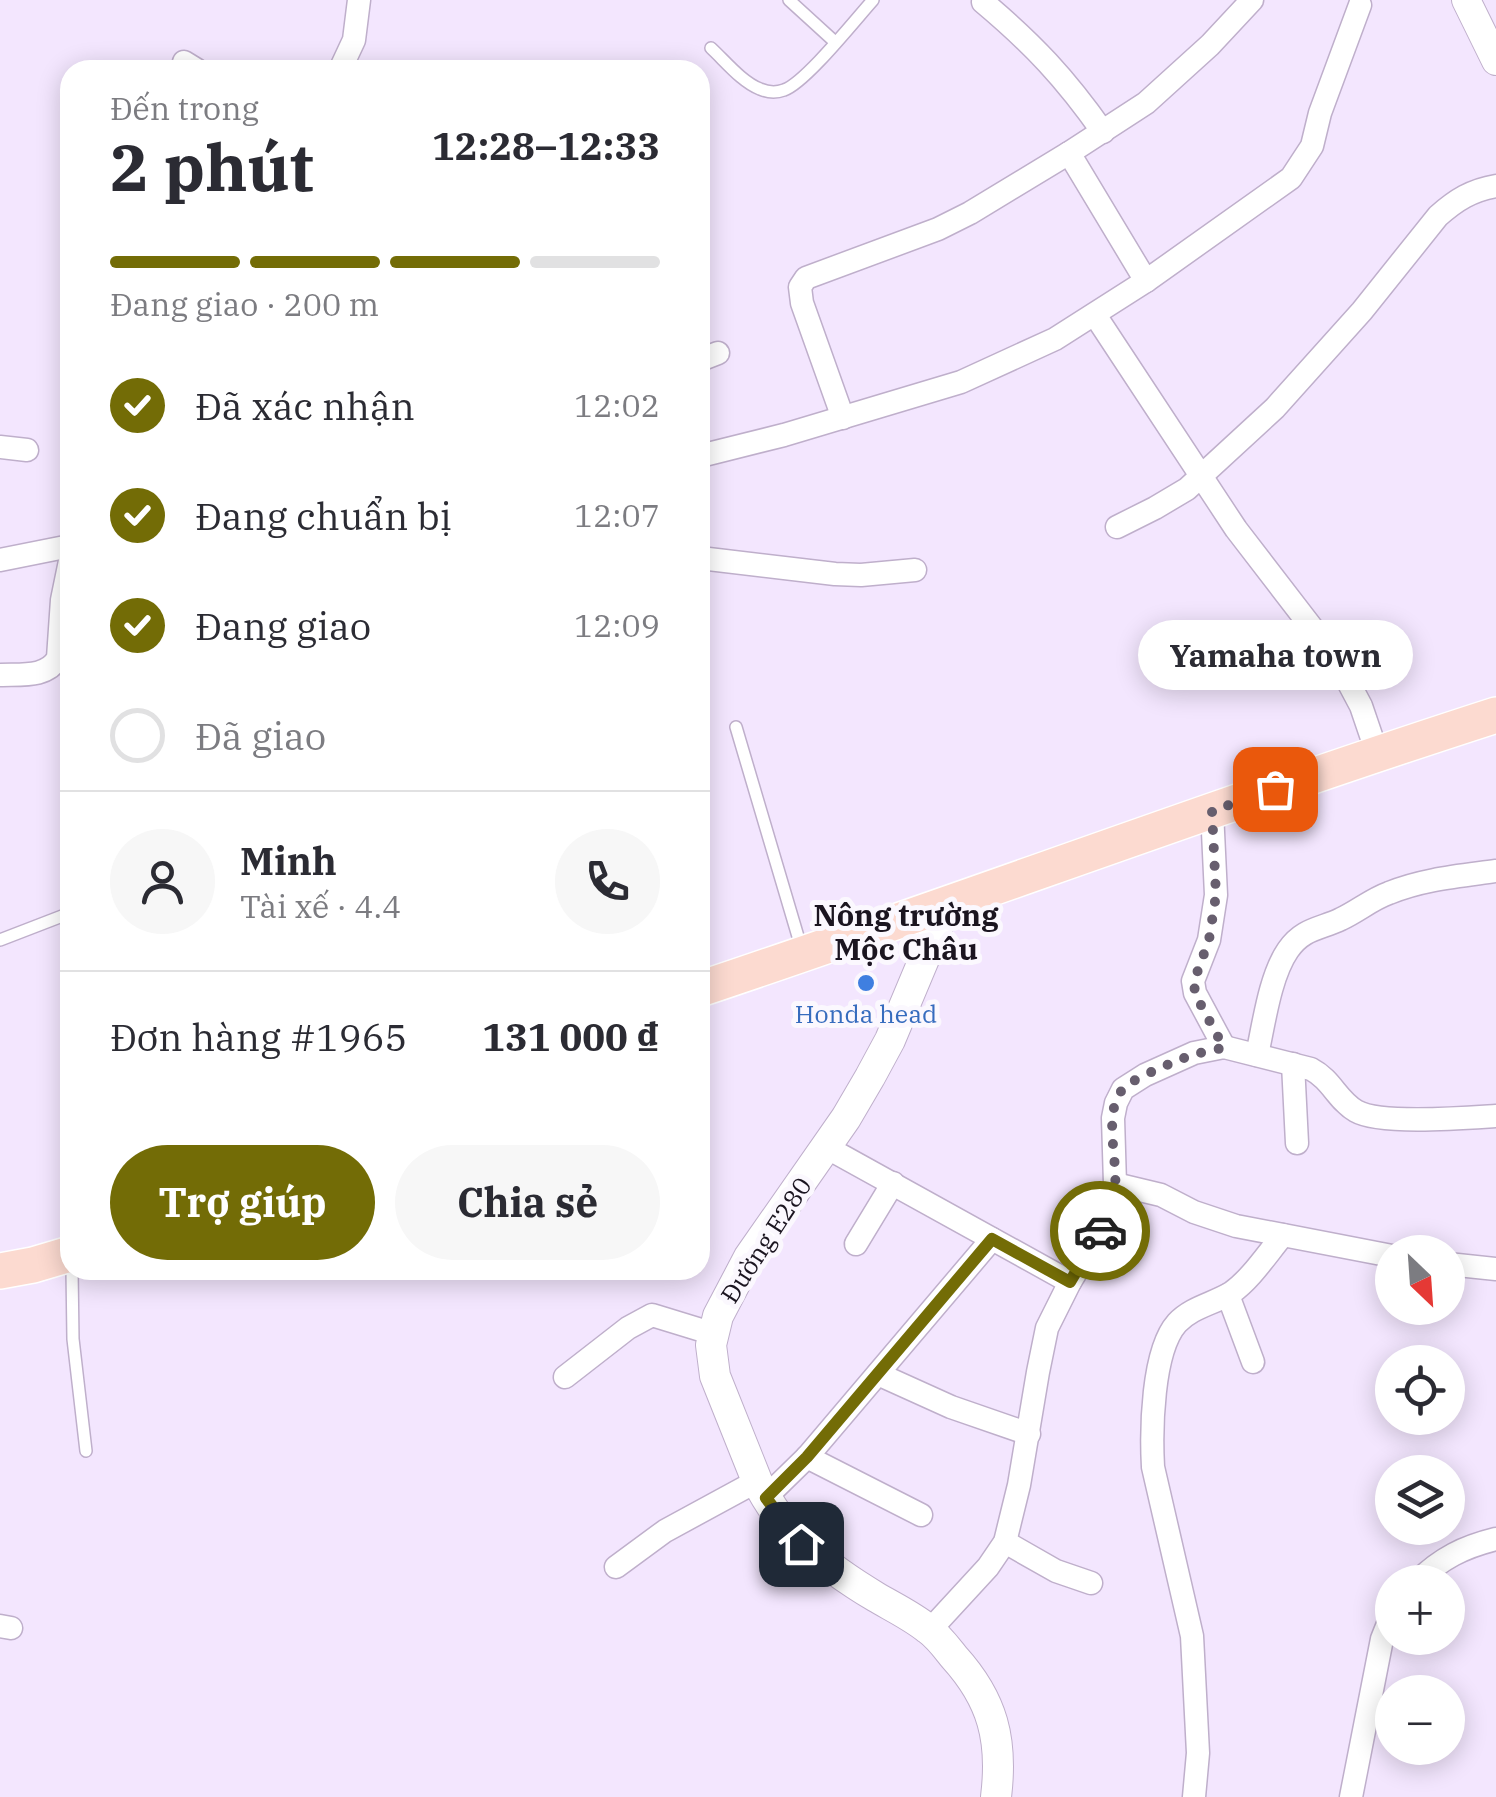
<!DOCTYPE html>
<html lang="vi">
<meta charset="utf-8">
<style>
:root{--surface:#fff;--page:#f7f7f7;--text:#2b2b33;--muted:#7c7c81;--line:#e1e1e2;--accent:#736c06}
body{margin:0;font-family:"IBM Plex Serif",serif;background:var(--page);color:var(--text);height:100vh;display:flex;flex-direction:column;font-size:38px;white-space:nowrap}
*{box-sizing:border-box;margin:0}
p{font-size:32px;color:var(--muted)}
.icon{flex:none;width:55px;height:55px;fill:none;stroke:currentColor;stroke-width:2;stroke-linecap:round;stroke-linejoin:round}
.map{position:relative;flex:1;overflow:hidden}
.sheet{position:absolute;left:60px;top:60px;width:650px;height:1220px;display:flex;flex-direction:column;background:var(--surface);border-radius:30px;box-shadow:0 5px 25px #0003}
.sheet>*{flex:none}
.needle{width:65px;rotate:155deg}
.buttons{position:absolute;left:1375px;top:1235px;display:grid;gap:20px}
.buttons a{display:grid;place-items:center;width:90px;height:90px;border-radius:50%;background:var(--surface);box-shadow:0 5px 25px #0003;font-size:50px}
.pin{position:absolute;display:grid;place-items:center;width:85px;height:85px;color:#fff;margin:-42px;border-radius:20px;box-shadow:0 5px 15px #0006}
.courier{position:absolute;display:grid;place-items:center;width:100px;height:100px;margin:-50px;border:8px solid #736c06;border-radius:50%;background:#fff;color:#222;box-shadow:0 2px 12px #0007}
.bubble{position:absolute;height:70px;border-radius:35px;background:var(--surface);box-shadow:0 5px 25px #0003;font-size:32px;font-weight:700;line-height:70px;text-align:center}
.overview em{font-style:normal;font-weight:700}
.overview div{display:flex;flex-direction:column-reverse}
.overview{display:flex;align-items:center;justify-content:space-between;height:170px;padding:0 50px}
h1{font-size:65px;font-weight:700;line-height:75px}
.bar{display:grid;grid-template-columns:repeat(4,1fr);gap:15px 10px;align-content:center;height:120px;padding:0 50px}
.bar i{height:12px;border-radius:8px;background:var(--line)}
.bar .selected{background:var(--accent)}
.bar p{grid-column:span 4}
.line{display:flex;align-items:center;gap:25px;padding:0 50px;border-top:2px solid var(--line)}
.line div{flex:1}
.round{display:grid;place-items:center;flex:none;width:105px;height:105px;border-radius:52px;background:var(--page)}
ol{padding:0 50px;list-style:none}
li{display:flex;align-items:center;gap:30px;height:110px}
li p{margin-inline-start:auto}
li .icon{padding:10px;border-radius:50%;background:var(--accent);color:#fff;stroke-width:4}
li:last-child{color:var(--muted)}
li i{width:55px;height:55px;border:5px solid var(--line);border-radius:50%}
.button{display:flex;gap:20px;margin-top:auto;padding:20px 50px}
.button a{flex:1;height:115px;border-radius:60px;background:var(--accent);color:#fff;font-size:40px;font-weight:700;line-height:115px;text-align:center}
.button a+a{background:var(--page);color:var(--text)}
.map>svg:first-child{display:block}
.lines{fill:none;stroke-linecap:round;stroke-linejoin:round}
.service-casing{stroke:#bfafcb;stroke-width:14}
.minor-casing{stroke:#bfafcb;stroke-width:25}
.tertiary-casing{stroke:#bfafcb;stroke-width:30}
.secondary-casing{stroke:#bfafcb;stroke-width:32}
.primary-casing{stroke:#fff;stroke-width:38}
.service{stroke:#fff;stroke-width:11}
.minor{stroke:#fff;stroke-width:22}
.tertiary{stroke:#fff;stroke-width:28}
.secondary{stroke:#fff;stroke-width:30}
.primary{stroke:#fcdad0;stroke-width:35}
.done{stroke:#675e6e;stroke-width:10;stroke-dasharray:0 18}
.route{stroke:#736c06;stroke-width:12}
.shop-dot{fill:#3f7fe0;stroke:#fbf8fe;stroke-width:4}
.labels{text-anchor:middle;stroke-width:10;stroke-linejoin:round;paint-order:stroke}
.shop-label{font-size:25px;fill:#366cbe;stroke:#fbf8fe}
.street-label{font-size:25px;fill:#1b1520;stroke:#fbf8fe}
.quarter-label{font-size:30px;font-weight:bold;fill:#1b1520;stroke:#fbf8fe}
</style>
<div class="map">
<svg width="1496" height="1797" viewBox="0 0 1496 1797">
<rect width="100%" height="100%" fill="#f3e6fe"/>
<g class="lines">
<!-- service casing -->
<g class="service-casing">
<g id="service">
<polyline points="789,0 835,42"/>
<path d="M711 48C726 62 742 82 760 89 767 92 776 93 784 90 805 83 855 20 873 0"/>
<polyline points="736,727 802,950"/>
<polyline points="0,940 70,913"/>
<polyline points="72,1270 73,1339 86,1451"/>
</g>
</g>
<!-- minor casing -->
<g class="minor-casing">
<g id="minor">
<path d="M983 2C1033 44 1065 78 1103 132"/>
<polyline points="184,62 197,70"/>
<polyline points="340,70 354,40 359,0"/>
<polyline points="1069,153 1146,281"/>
<polyline points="1095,315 1236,529 1336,659 1361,706 1377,753"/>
<polyline points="700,360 718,353"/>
<polyline points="843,418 802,303 800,287 806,278 938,229 970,213 1069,153 1146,103 1210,45 1252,0"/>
<polyline points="0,447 27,450"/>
<polyline points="700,456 784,435 961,382 1055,339 1146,281 1291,178 1312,146 1320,113 1360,5"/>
<path d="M1117 527 1155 508 1187 489 1275 408 1362 311 1438 216C1456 200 1472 190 1496 186"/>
<polyline points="700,558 835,574 861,575 915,570"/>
<polyline points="0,560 70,546"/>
<path d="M0 675C21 674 47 678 58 658L62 600 70 561"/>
<polyline points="1212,811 1216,895 1209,940 1193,981 1195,993 1224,1047"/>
<path d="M1257 1055C1264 1023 1270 976 1288 950 1303 928 1321 929 1341 919 1358 911 1372 899 1389 893 1423 879 1460 876 1496 871"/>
<polyline points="1293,1064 1297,1143"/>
<polyline points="826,1147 1070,1282"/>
<polyline points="1115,1184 1161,1195 1194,1212 1236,1226 1392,1256"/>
<polyline points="856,1244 893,1183"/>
<polyline points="1448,1264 1496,1269"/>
<polyline points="1228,1295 1253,1362"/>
<polyline points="878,1374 951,1407 1029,1434"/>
<polyline points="565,1377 628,1328 652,1315 714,1334"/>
<polyline points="807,1457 921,1515"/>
<polyline points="765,1498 807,1457 992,1239"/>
<polyline points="1005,1542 1056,1571 1091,1583"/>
<polyline points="616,1567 665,1531 757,1481"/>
<path d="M1417 1582C1441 1558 1464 1547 1496 1539"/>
<polyline points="0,1626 11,1628"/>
<path d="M930 1630 988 1567 1005 1542 1019 1485 1038 1372 1047 1328 1070 1282 1103 1227 1111 1208 1115 1184 1113 1118 1116 1103 1123 1089 1145 1075 1194 1053 1224 1047 1311 1069C1332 1080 1337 1100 1356 1111 1380 1125 1465 1118 1496 1116"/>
<path d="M1194 1797 1198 1753 1192 1636 1153 1467C1151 1431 1152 1351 1177 1323 1192 1307 1213 1304 1231 1293 1251 1279 1267 1254 1283 1235"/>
<polyline points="1351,1797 1382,1639 1392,1614"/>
</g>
</g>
<!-- tertiary casing -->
<g class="tertiary-casing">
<polyline id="tertiary" points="1466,0 1496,61"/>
</g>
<!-- secondary casing -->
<g class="secondary-casing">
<path id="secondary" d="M948 902 890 1040 870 1077 846 1118 749 1257 718 1316 711 1345 715 1376 757 1481C783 1534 826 1567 876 1597 893 1607 912 1616 928 1629 938 1636 946 1647 954 1657 993 1700 1003 1740 996 1797"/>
</g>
<!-- primary casing -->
<g class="primary-casing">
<g id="primary">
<path d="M700 989C966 900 1229 801 1496 715"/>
<polyline points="0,1271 33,1265 70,1254"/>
</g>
</g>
<!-- service -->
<use href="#service" class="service"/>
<!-- minor -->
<use href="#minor" class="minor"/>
<!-- tertiary -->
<use href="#tertiary" class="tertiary"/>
<!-- secondary -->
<use href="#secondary" class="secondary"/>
<!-- primary -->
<use href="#primary" class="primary"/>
</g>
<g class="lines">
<!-- done -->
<path class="done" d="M1100 1231C1108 1217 1113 1204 1115 1187 1118 1159 1102 1110 1124 1088 1133 1080 1147 1074 1158 1069 1182 1058 1198 1052 1224 1048L1195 994 1194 981 1209 940 1216 895 1212 811 1275 789"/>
<!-- route -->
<polyline class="route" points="801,1544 766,1498 807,1457 992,1239 1070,1282 1100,1231"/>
</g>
<!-- markers -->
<circle class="shop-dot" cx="866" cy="983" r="10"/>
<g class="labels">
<!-- shop labels -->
<g class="shop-label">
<text x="866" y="1023">Honda head</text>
</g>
<!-- street labels -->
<g class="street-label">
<text transform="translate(766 1240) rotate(-57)" y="9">Đường E280</text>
</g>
<!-- quarter labels -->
<g class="quarter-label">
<text x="906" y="926">Nông trường<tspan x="906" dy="34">Mộc Châu</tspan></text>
</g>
</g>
</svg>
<div class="buttons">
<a><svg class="needle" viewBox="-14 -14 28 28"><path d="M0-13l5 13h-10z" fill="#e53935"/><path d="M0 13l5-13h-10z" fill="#7c7c81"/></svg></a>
<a><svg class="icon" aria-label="locate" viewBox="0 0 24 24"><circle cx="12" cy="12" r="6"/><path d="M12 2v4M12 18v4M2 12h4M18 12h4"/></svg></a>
<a><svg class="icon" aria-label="layers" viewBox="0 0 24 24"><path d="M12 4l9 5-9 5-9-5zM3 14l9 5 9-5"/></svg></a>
<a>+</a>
<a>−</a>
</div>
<div class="pin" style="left:1275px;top:789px;background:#ea580c"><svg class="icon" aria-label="bag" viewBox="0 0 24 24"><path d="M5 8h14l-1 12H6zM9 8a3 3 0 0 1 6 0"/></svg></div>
<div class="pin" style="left:801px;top:1544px;background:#1f2937"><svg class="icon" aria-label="home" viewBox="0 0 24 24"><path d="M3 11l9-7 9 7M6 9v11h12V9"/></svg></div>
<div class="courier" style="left:1100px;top:1231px"><svg class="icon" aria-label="car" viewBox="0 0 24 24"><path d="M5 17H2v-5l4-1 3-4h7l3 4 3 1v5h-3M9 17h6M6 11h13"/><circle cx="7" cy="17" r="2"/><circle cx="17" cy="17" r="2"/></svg></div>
<div class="bubble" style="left:1138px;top:620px;width:275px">Yamaha town</div>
<section class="sheet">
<div class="overview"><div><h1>2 phút</h1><p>Đến trong</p></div><em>12:28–12:33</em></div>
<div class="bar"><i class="selected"></i><i class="selected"></i><i class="selected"></i><i></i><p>Đang giao · 200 m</p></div>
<ol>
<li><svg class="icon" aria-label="check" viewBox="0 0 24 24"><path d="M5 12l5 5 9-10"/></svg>Đã xác nhận<p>12:02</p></li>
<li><svg class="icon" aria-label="check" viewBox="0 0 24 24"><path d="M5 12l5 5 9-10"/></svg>Đang chuẩn bị<p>12:07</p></li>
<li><svg class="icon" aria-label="check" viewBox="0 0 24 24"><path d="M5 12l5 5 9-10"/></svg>Đang giao<p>12:09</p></li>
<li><i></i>Đã giao</li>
</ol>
<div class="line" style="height:180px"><a class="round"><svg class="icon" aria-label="person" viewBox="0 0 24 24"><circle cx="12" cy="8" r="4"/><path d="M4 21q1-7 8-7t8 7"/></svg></a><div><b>Minh</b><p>Tài xế · 4.4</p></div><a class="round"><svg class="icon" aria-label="phone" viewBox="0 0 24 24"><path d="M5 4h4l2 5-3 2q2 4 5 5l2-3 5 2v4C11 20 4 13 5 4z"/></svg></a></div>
<div class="line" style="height:130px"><div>Đơn hàng #1965</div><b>131 000 ₫</b></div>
<div class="button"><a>Trợ giúp</a><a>Chia sẻ</a></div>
</section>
</div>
